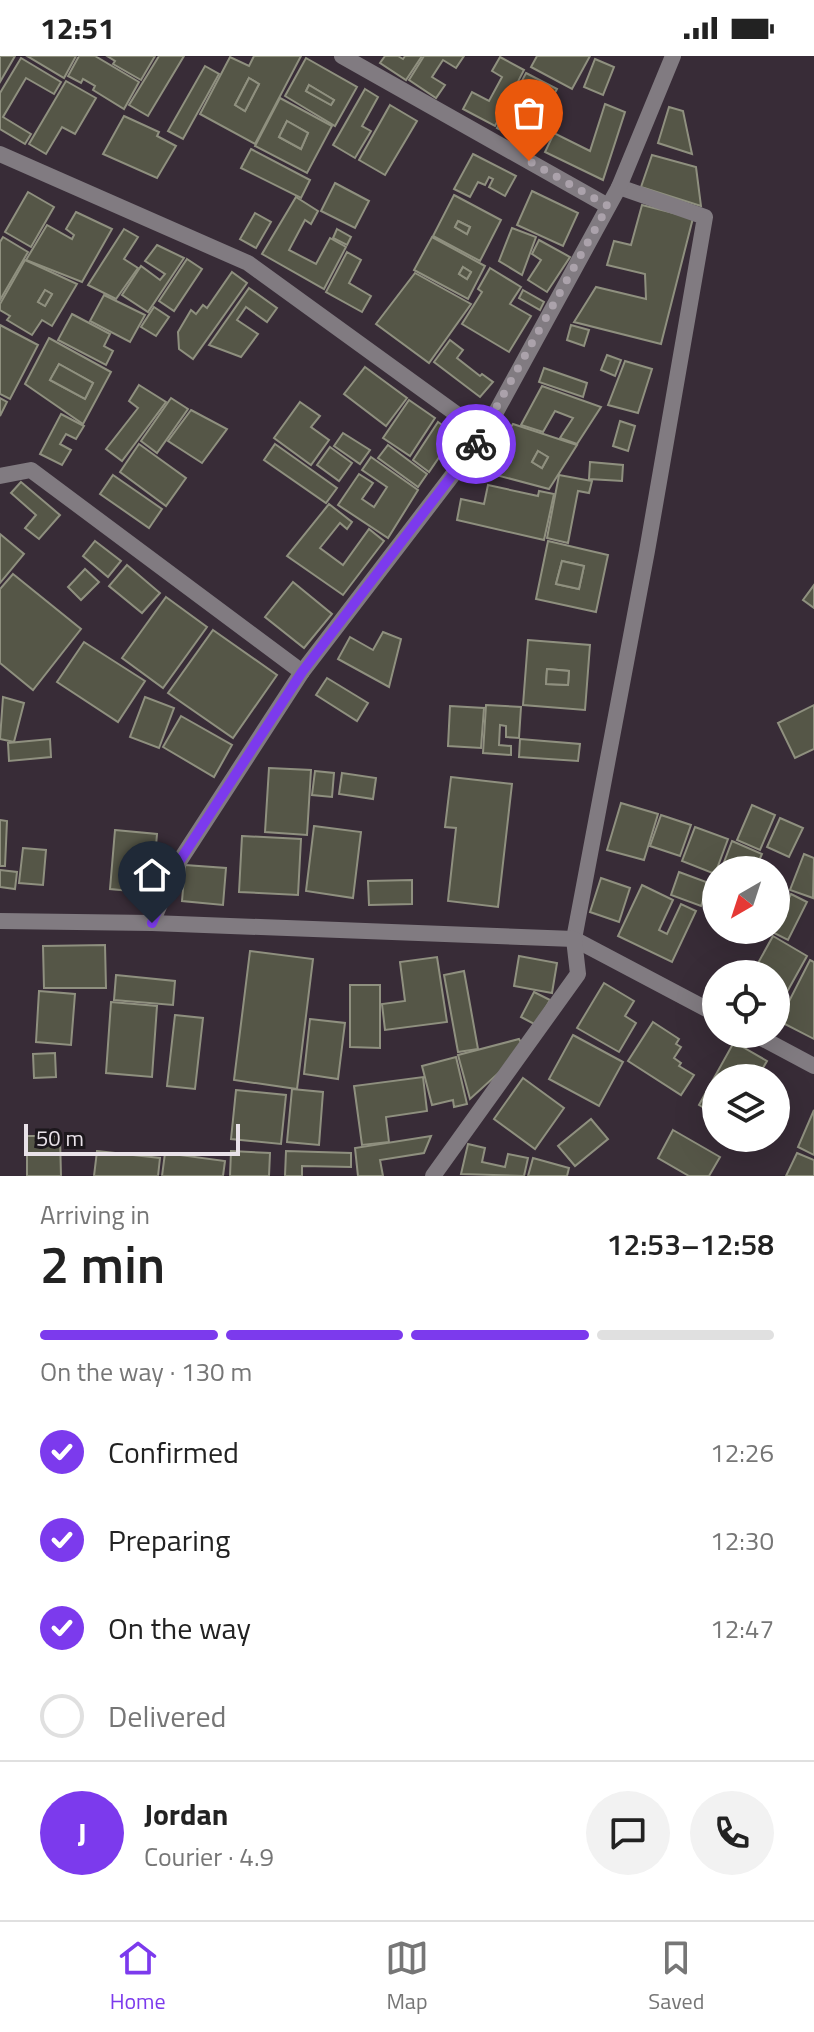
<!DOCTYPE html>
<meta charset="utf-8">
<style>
:root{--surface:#fff;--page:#f2f2f2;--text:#222;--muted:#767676;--line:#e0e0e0;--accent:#7c3aed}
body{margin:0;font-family:"Titillium Web",sans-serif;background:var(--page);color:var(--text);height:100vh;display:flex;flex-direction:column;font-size:30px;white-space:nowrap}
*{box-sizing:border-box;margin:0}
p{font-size:26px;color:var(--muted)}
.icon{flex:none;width:44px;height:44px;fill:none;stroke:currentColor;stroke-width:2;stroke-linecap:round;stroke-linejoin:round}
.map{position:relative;height:1120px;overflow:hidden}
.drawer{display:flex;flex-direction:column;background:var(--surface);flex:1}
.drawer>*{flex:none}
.needle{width:52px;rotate:219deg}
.fabs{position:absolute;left:702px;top:800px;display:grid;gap:16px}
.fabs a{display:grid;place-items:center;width:88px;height:88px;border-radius:50%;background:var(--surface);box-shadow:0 8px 32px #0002;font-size:40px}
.scale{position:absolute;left:24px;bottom:20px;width:216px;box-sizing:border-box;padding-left:8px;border:4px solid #e9e2e9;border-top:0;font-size:22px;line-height:28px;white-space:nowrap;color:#e9e2e9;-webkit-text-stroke:6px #1c171c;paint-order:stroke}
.pin{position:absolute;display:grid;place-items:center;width:68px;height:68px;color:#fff;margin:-82px -34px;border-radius:50% 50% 50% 0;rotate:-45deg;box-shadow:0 0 8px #0007}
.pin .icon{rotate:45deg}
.courier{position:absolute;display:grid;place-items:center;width:80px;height:80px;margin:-40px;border:6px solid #7c3aed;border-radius:50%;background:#fff;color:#222;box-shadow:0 2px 10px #0007}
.overview em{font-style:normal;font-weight:600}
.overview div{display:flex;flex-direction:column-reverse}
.overview{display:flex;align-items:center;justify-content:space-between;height:136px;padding:0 40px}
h1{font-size:52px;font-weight:600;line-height:60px}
.bar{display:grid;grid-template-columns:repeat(4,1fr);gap:12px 8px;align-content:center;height:96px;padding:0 40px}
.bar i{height:10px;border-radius:6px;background:var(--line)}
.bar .active{background:var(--accent)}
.bar p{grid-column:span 4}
.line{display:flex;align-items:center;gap:20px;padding:0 40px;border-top:2px solid var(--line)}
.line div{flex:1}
.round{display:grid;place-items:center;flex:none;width:84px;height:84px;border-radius:42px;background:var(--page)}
ol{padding:0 40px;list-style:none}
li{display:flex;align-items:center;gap:24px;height:88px}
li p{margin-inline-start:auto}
li .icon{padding:8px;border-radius:50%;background:var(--accent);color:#fff;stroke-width:4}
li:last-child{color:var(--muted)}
li i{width:44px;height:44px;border:4px solid var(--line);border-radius:50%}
.status{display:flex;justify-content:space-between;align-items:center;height:56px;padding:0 40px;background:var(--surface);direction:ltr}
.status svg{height:22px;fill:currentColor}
.menu{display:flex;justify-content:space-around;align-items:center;height:112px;border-top:2px solid var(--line);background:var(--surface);font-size:22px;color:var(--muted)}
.menu a{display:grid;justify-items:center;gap:4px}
.menu .active{color:var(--accent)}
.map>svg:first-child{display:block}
.building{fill:#555647;stroke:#8f907f;stroke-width:2;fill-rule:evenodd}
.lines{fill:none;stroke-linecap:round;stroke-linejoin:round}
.minor{stroke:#817b81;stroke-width:16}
.done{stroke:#aba2ab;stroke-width:8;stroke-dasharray:0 14.4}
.route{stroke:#7c3aed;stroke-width:10}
</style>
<div class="status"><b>12:51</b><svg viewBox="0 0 49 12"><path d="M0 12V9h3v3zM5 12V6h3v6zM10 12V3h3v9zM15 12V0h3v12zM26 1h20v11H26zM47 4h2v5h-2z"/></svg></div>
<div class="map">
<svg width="814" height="1120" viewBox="0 0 814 1120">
<rect width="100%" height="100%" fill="#382c37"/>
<!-- building -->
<g class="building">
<polygon points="0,0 15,0 0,26"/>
<polygon points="27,0 76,0 64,22"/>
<polygon points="79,0 95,0 139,26 124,53 93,34 95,30 83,23 81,27 68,20"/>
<polygon points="107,0 155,0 141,24 113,8 115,5"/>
<polygon points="159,0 184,0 148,60 129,49"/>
<path d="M254 0H301L255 88 200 58 230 1 249 10ZM249 22 259 28 245 55 235 49Z"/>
<polygon points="385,0 398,0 403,3 405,0 422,0 406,24 380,7"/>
<polygon points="424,0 464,0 456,12 443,4 432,21 445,29 436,42 409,24"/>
<polygon points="537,0 590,0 572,33 531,11"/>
<polygon points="500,1 524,14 495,70 463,53 472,36 489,45 502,21 492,15"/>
<polygon points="21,2 61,26 54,38 26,22 3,61 31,78 25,88 0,73 0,37"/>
<path d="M306 2 357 31 335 70 285 40ZM309 29 334 44 331 49 306 35Z"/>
<polygon points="595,3 614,11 603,39 584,31"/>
<polygon points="205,10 219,18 183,83 168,75"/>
<polygon points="526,17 557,33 541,63 526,55 521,63 537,71 528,88 497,72"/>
<polygon points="249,22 259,28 245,55 235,49"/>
<polygon points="66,25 96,42 75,78 62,71 46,98 29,88"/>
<polygon points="309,29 334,44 331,49 306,35"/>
<polygon points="365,33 378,41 362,70 371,75 355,102 333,89"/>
<path d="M280 42 332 70 307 117 255 90ZM287 65 308 77 301 93 279 81Z"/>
<polygon points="605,48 625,56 603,124 545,96 554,77 590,95"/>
<polygon points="390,49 417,65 385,119 359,104"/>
<polygon points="669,51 683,55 692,98 658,87"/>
<polygon points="124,60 159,76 157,80 176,90 157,122 103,98"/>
<polygon points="287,65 308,77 301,93 279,81"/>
<polygon points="251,93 310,124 301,142 241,112"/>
<polygon points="473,98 516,120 505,140 489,131 493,123 489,121 485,129 478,126 470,141 454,133"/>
<polygon points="652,99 696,111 701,150 641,131"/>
<polygon points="335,127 369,145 355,172 321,155"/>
<polygon points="532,135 578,157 563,190 517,169"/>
<polygon points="28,136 54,151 31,191 5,176"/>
<path d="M454 139 501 164 480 205 433 180ZM458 165 470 171 467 178 455 171Z"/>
<polygon points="296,141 318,155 311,168 305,164 289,194 316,208 330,182 346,191 324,233 262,198"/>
<polygon points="642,149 693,162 661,288 574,266 596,231 646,243 645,218 607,209 614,185 631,189"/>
<polygon points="76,156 112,173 82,226 26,204 47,169 72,183 74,179 66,173"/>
<polygon points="255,157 271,166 256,192 240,183"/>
<polygon points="458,165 470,171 467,178 455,171"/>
<polygon points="512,172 536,181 522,219 499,205"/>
<polygon points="124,173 138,181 124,203 138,212 116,243 88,229"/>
<polygon points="337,173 351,181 347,189 333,182"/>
<polygon points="3,181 28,196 0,244 0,186"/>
<path d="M432 181 485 210 468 243 414 214ZM463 211 471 216 467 223 459 218Z"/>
<polygon points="539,184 570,201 547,236 528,224 541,204 532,198"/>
<polygon points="157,189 184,202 148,256 122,239 141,210 160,224 165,218 145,205"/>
<polygon points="347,196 361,204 349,227 371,240 362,256 326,236"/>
<polygon points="187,203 202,213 174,255 159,245"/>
<path d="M25 204 77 228 52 270 42 264 32 279 7 264 10 260 0 254V248ZM45 234 52 238 45 250 38 246Z"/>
<polygon points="463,211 471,216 467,223 459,218"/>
<polygon points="490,212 521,231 510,248 531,260 509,296 462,268 482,236 478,233"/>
<polygon points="232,216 247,227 193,303 179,293 178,276 191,254 196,258 203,249 207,252"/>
<polygon points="415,217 471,248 429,307 376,268"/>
<polygon points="249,232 277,252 267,266 246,251 237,264 258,278 241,301 209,289"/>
<polygon points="45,234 52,238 45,250 38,246"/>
<polygon points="523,234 544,246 540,254 519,242"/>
<polygon points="104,239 145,259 130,286 90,265"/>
<polygon points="154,251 169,261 156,280 141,271"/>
<polygon points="72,258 110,278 104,290 113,295 106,309 58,284"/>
<polygon points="0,269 38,289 10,343 0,338"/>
<polygon points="571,269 589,274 584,290 567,284"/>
<path d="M49 282 111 316 83 368 25 328ZM59 308 93 327 85 343 50 324Z"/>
<polygon points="450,284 463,294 457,302 480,320 482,318 493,326 480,341 434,306"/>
<polygon points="607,299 621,304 615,320 601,314"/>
<polygon points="625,305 652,313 638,357 608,349"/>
<polygon points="59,308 93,327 85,343 50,324"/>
<polygon points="365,311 407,342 386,370 344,338"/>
<polygon points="544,312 587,327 583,341 539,326"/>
<polygon points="139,329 166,346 122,405 106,393 138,352 129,345"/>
<polygon points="542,330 601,351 577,388 560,382 573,362 555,355 543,376 521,369"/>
<polygon points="0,342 7,346 0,360"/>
<polygon points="171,342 188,353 157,397 141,385"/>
<polygon points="409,344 435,362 410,400 383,382"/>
<polygon points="300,346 320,360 311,371 329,384 311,409 274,382"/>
<polygon points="191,354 227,373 202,407 168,385"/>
<polygon points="61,358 84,370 76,383 66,378 60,388 71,394 62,409 40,398"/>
<polygon points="620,365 635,370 628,395 613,390"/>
<polygon points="438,366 455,378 429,416 413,404"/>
<path d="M513 368 577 389 549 433 481 415ZM538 395 548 401 542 412 532 406Z"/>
<polygon points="343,377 370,394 360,408 334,390"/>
<polygon points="139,388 186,422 166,450 120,416"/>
<polygon points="275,388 337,432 326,447 264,404"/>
<polygon points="388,389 427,418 418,431 378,402"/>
<polygon points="330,391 352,407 339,425 317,409"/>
<polygon points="538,395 548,401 542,412 532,406"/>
<polygon points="371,401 418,434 388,482 338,449 359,418 373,427 362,443 374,451 387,431 362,414"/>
<polygon points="590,406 623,409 622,425 589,423"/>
<polygon points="113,419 162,453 149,472 100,438"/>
<polygon points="559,419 592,425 589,437 578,435 568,487 547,482"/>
<polygon points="21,426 60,459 39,483 25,472 36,459 11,437"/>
<polygon points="488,429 538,440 539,435 554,438 544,484 457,464 461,443 484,448"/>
<polygon points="329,448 352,466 347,473 340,467 320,492 343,509 369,473 384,485 343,539 287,500"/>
<polygon points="0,478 24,498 0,527"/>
<polygon points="95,485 121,505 108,521 83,500"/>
<path d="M548 485 608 499 596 556 536 543ZM562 505 584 510 579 533 556 528Z"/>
<polygon points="562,505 584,510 579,533 556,528"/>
<polygon points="127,509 160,537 142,557 109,530"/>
<polygon points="85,513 99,526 81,544 68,531"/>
<polygon points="13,518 81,573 33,634 0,607 0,533"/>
<polygon points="293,526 332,558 304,592 265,561"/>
<polygon points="814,529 814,552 803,544"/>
<polygon points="166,541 207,571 163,632 122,602"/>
<polygon points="213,574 277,619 233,682 168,637"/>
<polygon points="383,576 401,583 389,631 338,603 350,581 373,594"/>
<path d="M528 584 590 589 585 654 523 649ZM547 613 569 615 568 629 546 628Z"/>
<polygon points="84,586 145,625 118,666 57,626"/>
<polygon points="547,613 569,615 568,629 546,628"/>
<polygon points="327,622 368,647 357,665 316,639"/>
<polygon points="3,641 24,647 14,686 0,683"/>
<polygon points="145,641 174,652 159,692 130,681"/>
<polygon points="486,649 521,651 519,682 506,681 506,670 500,669 499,689 511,690 511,699 483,697"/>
<polygon points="814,649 814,693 795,702 778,667"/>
<polygon points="450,650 484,652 481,692 448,690"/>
<polygon points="181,660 232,689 214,721 163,691"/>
<polygon points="50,683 51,701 9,705 8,687"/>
<polygon points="520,683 580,688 578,705 519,701"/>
<polygon points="269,712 311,714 307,779 265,776"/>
<polygon points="315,715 334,717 332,741 312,739"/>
<polygon points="342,717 376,722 373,743 339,738"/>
<polygon points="451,721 512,728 498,851 448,845 456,772 445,771"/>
<polygon points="621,747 658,758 644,804 607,794"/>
<polygon points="752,749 775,759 760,794 737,784"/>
<polygon points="661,759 691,769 680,800 650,790"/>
<polygon points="780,762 803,772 789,801 767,791"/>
<polygon points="0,764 7,765 5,810 0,810"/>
<polygon points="314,770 361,776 353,842 306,835"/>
<polygon points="695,771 728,783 715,818 682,805"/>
<polygon points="115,774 157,778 152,837 110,833"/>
<polygon points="242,780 301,783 298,839 239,836"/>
<polygon points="732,785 762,798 755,814 721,814"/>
<polygon points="23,792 46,794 43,829 19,827"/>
<polygon points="804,798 814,802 813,842 790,834"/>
<polygon points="185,809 226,812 223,849 182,845"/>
<polygon points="0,814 17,816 15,833 0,831"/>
<polygon points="679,816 709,827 701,850 671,839"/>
<polygon points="601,822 630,832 619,866 590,856"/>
<polygon points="412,824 412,848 369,849 368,825"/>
<polygon points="642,829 673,844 659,874 667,878 681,848 696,855 672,906 618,880"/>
<polygon points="716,837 716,859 707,855"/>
<polygon points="791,838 807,846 788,884 772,876 776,874 776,868"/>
<polygon points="773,880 807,900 782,945 776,942 776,918 752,918"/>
<polygon points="105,889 106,932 44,932 43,890"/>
<polygon points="250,895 313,903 297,1033 234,1024"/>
<polygon points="519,900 557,907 552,937 514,930"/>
<polygon points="437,901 447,966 385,974 382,948 405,945 400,906"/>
<polygon points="810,904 814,906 814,983 779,965"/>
<polygon points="464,915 478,993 458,996 444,919"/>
<polygon points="116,919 175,925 173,949 114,944"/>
<polygon points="604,927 634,945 625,960 636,967 619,996 577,972"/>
<polygon points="350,929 380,929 380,992 350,991"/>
<polygon points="39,935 75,938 71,989 36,986"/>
<polygon points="534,936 550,944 536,969 521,961"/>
<polygon points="111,946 157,950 152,1021 106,1017"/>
<polygon points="175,959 203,962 195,1033 167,1030"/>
<polygon points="310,963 345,967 338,1023 304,1018"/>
<polygon points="653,966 679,983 676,988 681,991 674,1002 681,1007 679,1010 694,1019 681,1039 628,1005"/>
<polygon points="573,979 623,1006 599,1050 549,1023"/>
<polygon points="519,983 525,993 470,1043 458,999"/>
<polygon points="734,986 767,1005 757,1022 716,1022 716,1059 699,1049"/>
<polygon points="55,997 56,1021 34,1022 33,998"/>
<polygon points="456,1001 467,1048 454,1051 453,1044 432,1049 422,1010"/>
<polygon points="423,1021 427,1055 386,1061 389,1086 362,1089 354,1030"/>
<polygon points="523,1022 564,1052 535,1093 494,1063"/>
<polygon points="292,1033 323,1036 319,1089 287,1086"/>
<polygon points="236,1034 286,1039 281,1088 231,1083"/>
<polygon points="814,1054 814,1099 798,1091"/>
<polygon points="591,1063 608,1083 575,1110 558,1090"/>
<polygon points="673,1074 720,1101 709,1120 689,1120 658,1102"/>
<polygon points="27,1080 60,1080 61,1120 27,1120"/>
<polygon points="431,1080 424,1097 380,1104 383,1120 358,1120 355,1092"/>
<polygon points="468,1088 485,1092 482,1106 505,1111 508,1098 528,1102 524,1120 461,1118"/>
<polygon points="97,1095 160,1102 158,1120 94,1120"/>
<polygon points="231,1095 270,1097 269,1120 230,1120"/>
<polygon points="286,1095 351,1097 351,1111 302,1110 302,1120 285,1120"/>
<polygon points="165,1097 225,1105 223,1120 162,1120"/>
<polygon points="797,1097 814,1104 814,1120 786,1120"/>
<polygon points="533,1102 569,1112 567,1120 528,1120"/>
</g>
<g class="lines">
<!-- minor -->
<g class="minor">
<polyline points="342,0 608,150"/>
<polyline points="0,98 248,207 484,378"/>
<polyline points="619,131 705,161 647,495 574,883 716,958"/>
<polyline points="0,420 31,414 302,616"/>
<polyline points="0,865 152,867 574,883 578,918 433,1120"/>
<polyline points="152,867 175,812 302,616 484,378 619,131 673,0"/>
<polyline points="754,978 814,1010"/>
</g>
</g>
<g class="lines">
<!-- done -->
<polyline class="done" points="476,388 608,150 529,105"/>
<!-- route -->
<polyline class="route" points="152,867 175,812 302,616 476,388"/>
</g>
</svg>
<div class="fabs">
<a><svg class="needle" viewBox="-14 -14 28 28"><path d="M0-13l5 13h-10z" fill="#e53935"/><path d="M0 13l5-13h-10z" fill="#767676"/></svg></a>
<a><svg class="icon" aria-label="locate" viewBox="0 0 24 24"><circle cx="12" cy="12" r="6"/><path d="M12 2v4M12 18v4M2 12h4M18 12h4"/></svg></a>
<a><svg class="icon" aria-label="layers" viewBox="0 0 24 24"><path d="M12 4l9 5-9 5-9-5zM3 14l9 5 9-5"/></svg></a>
</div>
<div class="scale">50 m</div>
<div class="pin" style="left:529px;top:105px;background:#ea580c"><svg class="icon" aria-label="bag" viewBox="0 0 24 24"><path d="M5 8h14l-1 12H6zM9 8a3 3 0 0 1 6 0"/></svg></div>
<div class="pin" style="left:152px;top:867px;background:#1f2937"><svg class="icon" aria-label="home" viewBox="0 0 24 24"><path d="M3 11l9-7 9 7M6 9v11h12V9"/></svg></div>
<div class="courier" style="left:476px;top:388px"><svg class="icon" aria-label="bike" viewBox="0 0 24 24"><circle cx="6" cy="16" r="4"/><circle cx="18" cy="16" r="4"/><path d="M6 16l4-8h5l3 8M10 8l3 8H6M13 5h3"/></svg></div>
</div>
<section class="drawer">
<div class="overview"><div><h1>2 min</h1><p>Arriving in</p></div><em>12:53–12:58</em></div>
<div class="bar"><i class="active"></i><i class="active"></i><i class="active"></i><i></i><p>On the way · 130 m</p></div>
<ol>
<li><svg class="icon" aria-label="check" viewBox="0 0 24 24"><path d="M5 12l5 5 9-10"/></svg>Confirmed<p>12:26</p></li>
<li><svg class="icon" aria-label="check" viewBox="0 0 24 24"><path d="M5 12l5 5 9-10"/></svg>Preparing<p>12:30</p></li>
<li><svg class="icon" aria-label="check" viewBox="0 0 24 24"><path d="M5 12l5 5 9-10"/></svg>On the way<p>12:47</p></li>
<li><i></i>Delivered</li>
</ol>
<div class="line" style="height:144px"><b class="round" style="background:var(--accent);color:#fff">J</b><div><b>Jordan</b><p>Courier · 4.9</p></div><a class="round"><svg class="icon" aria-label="chat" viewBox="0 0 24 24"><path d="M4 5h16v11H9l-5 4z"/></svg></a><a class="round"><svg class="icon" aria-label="phone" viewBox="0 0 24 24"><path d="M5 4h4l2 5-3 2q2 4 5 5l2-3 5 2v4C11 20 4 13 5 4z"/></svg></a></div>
</section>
<nav class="menu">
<a class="active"><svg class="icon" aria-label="home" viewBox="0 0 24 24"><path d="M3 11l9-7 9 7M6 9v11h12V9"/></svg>Home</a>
<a><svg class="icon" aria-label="map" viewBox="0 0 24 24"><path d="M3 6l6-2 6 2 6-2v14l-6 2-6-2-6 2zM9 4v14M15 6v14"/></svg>Map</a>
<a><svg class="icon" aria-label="saved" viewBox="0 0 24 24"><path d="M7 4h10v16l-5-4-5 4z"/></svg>Saved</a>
</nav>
